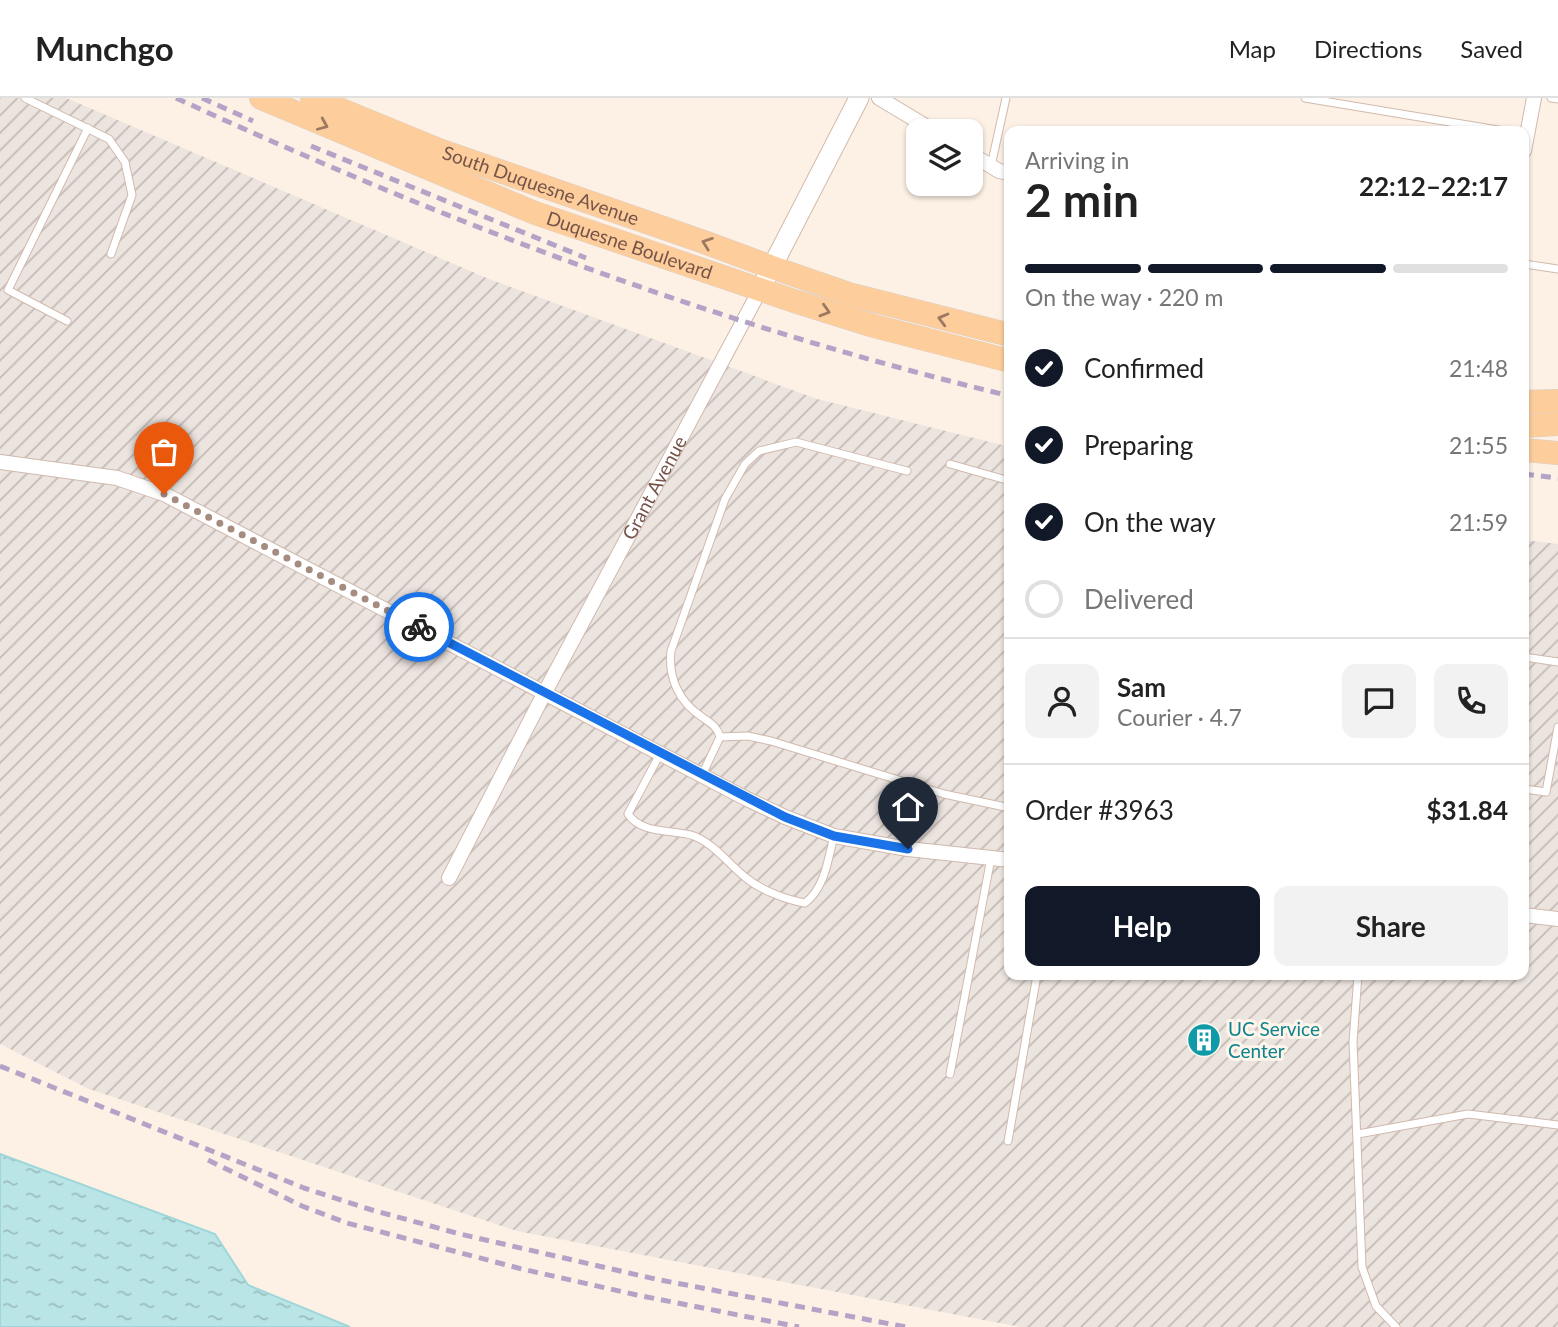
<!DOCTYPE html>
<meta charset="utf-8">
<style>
:root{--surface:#fff;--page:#f2f2f2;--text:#222;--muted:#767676;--line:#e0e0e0;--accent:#111827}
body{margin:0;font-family:Lato,sans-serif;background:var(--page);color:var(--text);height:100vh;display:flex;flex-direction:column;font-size:26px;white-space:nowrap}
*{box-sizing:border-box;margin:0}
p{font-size:23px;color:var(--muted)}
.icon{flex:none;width:38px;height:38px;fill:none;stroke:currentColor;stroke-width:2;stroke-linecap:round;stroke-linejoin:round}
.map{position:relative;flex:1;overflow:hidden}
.sheet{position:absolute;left:1004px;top:28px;width:525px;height:854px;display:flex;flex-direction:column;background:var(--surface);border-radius:14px;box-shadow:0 2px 5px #0004}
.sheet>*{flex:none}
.buttons{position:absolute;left:906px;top:21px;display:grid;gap:14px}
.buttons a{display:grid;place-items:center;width:77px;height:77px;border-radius:14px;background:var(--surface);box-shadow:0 2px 5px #0004;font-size:35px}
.pin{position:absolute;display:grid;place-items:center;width:60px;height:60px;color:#fff;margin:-72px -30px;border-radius:50% 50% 50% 0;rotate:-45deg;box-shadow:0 0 7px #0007}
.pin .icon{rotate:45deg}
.courier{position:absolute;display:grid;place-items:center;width:70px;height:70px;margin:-35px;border:5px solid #1a73e8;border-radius:50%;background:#fff;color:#222;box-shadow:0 2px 9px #0007}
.summary em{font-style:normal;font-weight:700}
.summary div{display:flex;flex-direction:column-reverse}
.summary{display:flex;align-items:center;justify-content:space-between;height:119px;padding:0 21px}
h1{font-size:46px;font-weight:700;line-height:52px}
.bar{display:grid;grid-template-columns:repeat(4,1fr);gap:10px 7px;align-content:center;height:84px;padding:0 21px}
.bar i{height:9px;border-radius:5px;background:var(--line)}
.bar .current{background:var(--accent)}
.bar p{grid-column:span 4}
.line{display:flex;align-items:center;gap:18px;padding:0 21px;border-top:2px solid var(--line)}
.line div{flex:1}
.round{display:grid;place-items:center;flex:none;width:74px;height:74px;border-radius:14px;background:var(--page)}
ol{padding:0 21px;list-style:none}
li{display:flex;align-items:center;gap:21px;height:77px}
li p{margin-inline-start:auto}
li .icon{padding:7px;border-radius:50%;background:var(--accent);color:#fff;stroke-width:4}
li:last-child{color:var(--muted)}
li i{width:38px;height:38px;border:4px solid var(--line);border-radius:50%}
.button{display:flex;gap:14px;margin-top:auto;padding:14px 21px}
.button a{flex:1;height:80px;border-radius:14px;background:var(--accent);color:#fff;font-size:28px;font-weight:700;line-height:80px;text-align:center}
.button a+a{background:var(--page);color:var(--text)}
header{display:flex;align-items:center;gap:42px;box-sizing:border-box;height:98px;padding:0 35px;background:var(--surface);border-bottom:2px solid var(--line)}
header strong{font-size:33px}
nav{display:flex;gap:38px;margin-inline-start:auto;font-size:24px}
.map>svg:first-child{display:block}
.industrial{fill:url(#industrial-furrows)}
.water{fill:url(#water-ripples);stroke:#9fd6d9;stroke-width:2}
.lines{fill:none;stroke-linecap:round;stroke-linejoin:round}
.lane-casing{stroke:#d1b9ad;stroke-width:9}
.street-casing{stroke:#d1b9ad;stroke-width:16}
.secondary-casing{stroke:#d4b9ab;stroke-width:21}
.primary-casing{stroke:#d9cfcc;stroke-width:24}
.lane{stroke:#fff;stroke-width:7}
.street{stroke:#fff;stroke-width:14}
.secondary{stroke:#fff;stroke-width:19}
.primary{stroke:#fdce9c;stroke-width:23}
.rail{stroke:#b2a3c7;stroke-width:5;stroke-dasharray:10 7;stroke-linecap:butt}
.oneway{stroke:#9e7962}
.done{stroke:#a58b80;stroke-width:7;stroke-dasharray:0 12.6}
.route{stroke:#1a73e8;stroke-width:9}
.labels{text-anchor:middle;stroke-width:6;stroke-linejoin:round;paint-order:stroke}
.street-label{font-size:19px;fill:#765449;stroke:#fff5eb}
.culture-label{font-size:19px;fill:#0d838f;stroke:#fff5eb;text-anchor:start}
</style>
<header>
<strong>Munchgo</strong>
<nav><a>Map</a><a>Directions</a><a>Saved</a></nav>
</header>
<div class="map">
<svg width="1558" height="1229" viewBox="0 0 1558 1229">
<defs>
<pattern id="industrial-furrows" width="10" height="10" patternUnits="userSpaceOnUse" patternTransform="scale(1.75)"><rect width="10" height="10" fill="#ece4df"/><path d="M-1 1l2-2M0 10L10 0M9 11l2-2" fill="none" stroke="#c4bbb7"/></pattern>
<pattern id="water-ripples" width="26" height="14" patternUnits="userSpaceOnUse" patternTransform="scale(1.75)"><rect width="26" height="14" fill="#b9e5e7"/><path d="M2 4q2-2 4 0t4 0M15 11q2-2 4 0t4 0" fill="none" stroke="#9bbcbd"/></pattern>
</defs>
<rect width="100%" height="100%" fill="#fdf1e5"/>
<!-- industrial -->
<polygon class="industrial" points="0,0 66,0 489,181 817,301 1010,349 1010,877 1524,877 1524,442 1558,446 1558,1229 1021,1229 517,1133 89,991 0,946"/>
<!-- water -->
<polygon class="water" points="0,1056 215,1136 248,1187 350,1229 0,1229"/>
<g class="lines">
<!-- lane casing -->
<g class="lane-casing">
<g id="lane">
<polyline points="25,0 109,41 125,64 132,97 111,156"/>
<polyline points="1305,0 1504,33"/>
<polyline points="1551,0 1558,1"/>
<polyline points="991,68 1006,0"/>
<polyline points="1524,166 1558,171"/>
<polyline points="67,223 8,192 88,30"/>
<polyline points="950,366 1010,383"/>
<polyline points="1524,559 1558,564"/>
<polyline points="720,639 748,638 771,643 944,696 1010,710"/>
<path d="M660 656 628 716C642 737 673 731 694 738 714 746 729 766 745 779 760 792 787 802 805 805 825 790 828 761 834 738"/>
<path d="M702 677 720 639C717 628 710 625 702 619 679 604 668 580 671 553L725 401 745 366 759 353 796 344 907 373"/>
<polyline points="1524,691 1546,694 1558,629"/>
<polyline points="1276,877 1285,877"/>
<polyline points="1358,877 1353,944 1362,1169 1376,1208 1396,1229"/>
<polyline points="950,976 991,760"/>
<polyline points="1358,1036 1468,1016 1558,1027"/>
<polyline points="1008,1043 1037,877"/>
</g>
</g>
<!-- street casing -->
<g class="street-casing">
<g id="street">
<polyline points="879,0 934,33"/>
<polyline points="1524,53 1534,0"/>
<polyline points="971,56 999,73 1010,75"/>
<polyline points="0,364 117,380 164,396 747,701 785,719 834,738 908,751 1010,762"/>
<path id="s1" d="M449 780 545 594 760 192"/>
<polyline points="1524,817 1558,821"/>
</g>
</g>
<!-- secondary casing -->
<g class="secondary-casing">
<polyline id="secondary" points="760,192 859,0"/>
</g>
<!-- primary casing -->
<g class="primary-casing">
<g id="primary">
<path id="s2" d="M261 0 535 115 794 203 874 228 1010 263"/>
<path id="s3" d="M312 0 439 52 704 144 771 169 852 197 1010 237"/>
<polyline points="1524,304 1558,303"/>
<polyline points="1524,328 1558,326"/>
<polyline points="1524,352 1558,355"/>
</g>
</g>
<!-- lane -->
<use href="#lane" class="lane"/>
<!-- street -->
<use href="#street" class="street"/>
<!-- secondary -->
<use href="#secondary" class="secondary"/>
<!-- primary -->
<use href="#primary" class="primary"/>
<!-- rail -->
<g class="rail">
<path d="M176 0C445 124 722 229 1010 298"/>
<polyline points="202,0 253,23"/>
<polyline points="311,48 586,160"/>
<polyline points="1524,376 1558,380"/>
<polyline points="0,968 304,1090 372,1112 460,1136 655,1181 906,1229"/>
<polyline points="208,1062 302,1108 347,1125 522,1171 637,1197 799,1229"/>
</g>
</g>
<!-- one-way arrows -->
<defs><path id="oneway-chevron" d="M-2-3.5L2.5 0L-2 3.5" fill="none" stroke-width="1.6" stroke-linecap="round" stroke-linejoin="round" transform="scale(1.75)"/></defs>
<g class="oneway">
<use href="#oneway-chevron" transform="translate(323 27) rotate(23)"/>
<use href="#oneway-chevron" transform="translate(707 145) rotate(-160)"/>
<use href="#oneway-chevron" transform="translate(825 213) rotate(17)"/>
<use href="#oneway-chevron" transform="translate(943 221) rotate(-165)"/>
</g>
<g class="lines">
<!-- done -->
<polyline class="done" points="164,396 419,529"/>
<!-- route -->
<polyline class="route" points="419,529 785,719 834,738 908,751"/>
</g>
<!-- icons -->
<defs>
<g id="building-disc" transform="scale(1.75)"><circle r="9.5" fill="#0f9aa8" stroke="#fff5eb"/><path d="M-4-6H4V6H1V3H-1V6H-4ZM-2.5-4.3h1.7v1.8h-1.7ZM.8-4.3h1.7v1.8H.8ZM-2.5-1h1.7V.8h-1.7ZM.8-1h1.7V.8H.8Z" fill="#fff"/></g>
</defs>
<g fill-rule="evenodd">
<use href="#building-disc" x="1204" y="942"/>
</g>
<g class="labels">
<!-- street labels -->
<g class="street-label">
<text dy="7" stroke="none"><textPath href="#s3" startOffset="245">South Duquesne Avenue</textPath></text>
<text dy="7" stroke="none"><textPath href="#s2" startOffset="397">Duquesne Boulevard</textPath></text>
<text dy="7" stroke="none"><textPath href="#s1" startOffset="441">Grant Avenue</textPath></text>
</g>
<!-- culture labels -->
<g class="culture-label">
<text x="1228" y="938">UC Service<tspan x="1228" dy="22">Center</tspan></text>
</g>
</g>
</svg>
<div class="buttons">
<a><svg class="icon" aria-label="layers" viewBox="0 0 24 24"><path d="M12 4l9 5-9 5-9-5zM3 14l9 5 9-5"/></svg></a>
</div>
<div class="pin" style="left:164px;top:396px;background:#ea580c"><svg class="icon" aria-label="bag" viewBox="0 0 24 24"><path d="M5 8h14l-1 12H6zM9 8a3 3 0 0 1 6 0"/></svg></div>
<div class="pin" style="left:908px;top:751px;background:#1f2937"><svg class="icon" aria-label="home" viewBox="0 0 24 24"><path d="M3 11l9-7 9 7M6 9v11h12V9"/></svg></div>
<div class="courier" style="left:419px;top:529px"><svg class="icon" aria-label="bike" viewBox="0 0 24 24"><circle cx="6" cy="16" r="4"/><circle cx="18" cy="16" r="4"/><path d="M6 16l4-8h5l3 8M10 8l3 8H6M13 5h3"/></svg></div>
<section class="sheet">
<div class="summary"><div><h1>2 min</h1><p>Arriving in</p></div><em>22:12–22:17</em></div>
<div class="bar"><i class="current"></i><i class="current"></i><i class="current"></i><i></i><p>On the way · 220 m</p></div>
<ol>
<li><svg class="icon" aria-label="check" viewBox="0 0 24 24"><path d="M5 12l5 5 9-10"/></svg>Confirmed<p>21:48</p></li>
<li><svg class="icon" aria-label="check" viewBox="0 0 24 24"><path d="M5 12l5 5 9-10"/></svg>Preparing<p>21:55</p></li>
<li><svg class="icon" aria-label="check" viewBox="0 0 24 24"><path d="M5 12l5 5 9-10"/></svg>On the way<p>21:59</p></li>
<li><i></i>Delivered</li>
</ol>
<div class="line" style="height:126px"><a class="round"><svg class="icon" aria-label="person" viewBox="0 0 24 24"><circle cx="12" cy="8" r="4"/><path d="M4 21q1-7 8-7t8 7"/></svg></a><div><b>Sam</b><p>Courier · 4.7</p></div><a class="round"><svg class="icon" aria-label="chat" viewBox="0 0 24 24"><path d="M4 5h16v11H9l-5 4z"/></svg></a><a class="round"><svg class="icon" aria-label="phone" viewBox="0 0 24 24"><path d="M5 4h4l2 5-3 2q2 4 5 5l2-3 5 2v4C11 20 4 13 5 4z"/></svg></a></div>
<div class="line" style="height:91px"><div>Order #3963</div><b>$31.84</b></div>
<div class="button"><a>Help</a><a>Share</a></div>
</section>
</div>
